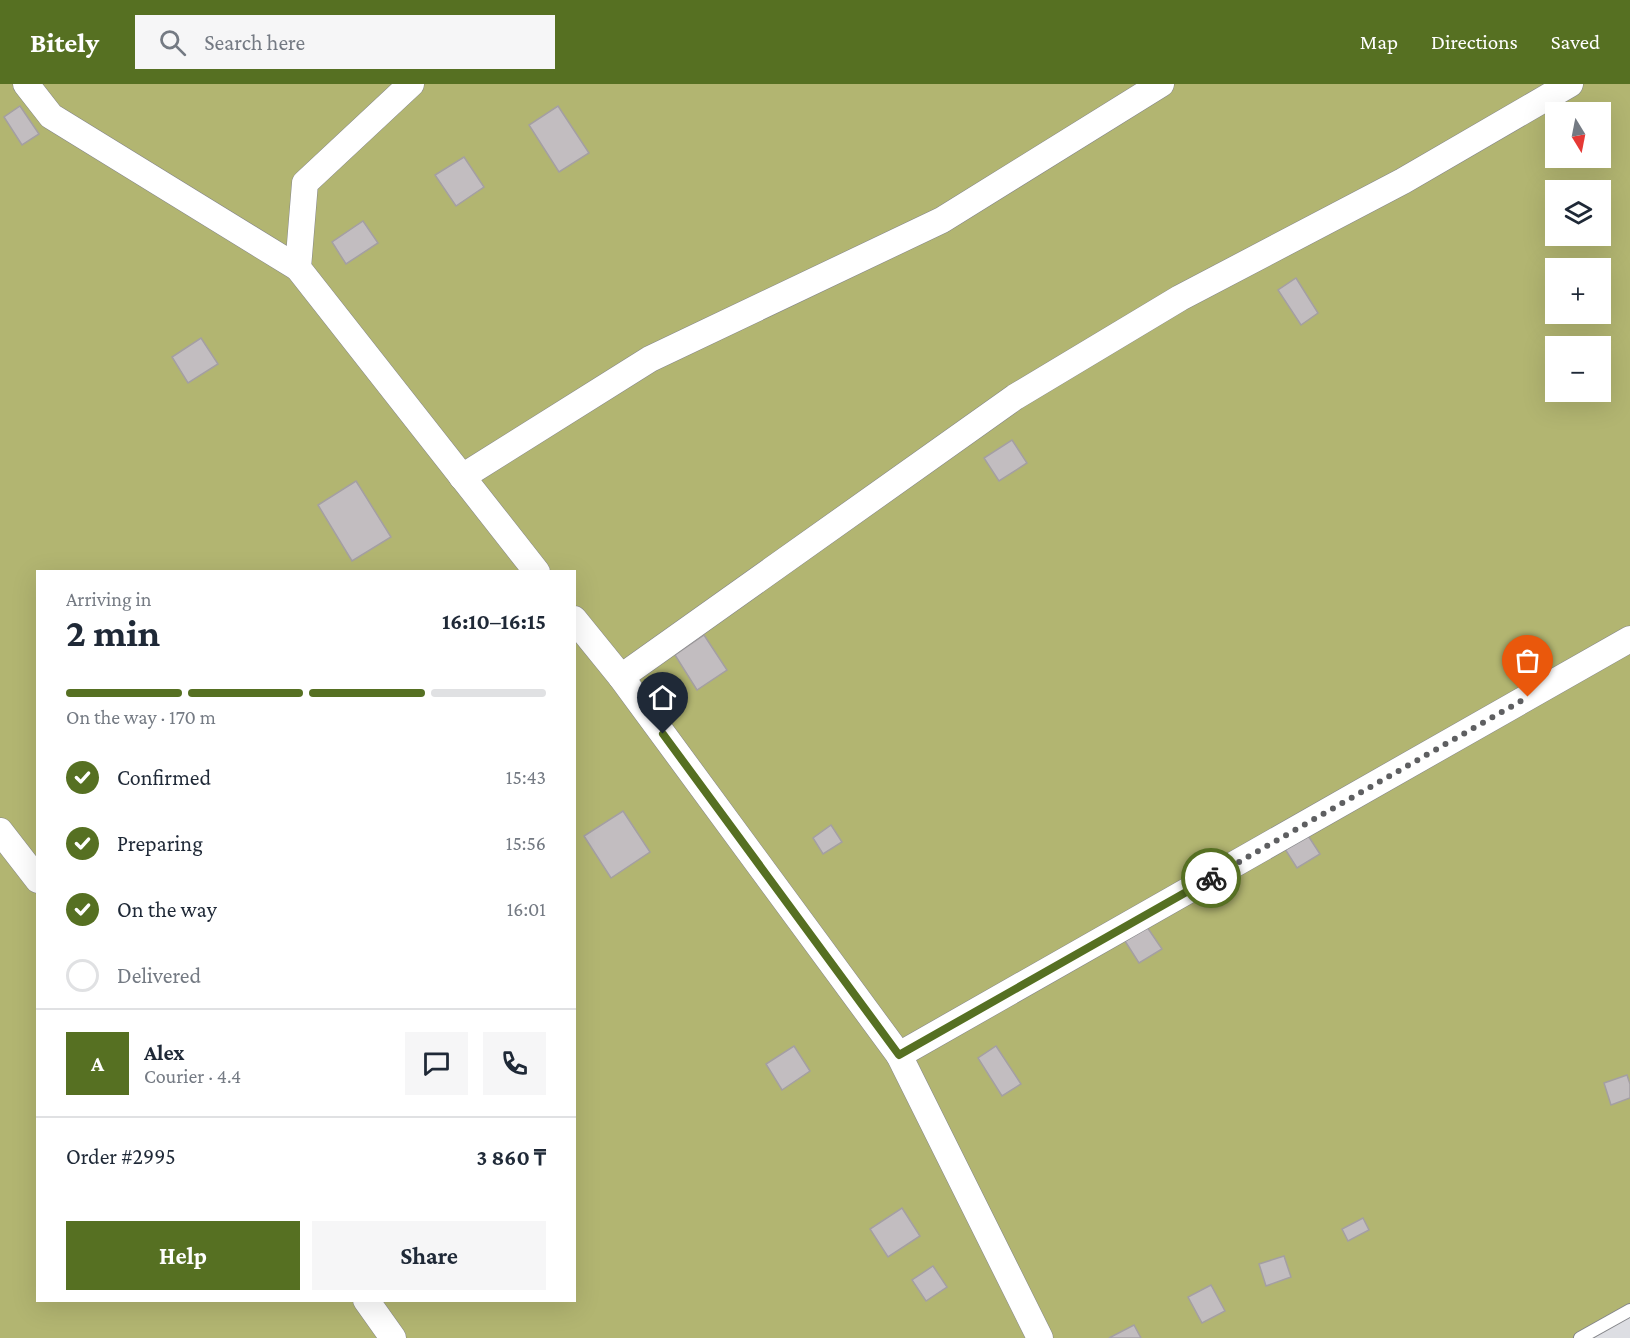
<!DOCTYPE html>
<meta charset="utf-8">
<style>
:root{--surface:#fff;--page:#f6f6f7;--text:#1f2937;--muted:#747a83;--line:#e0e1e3;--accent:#567022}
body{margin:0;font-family:"Crimson Pro",serif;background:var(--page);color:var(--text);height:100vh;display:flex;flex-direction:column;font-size:22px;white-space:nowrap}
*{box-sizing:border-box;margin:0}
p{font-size:20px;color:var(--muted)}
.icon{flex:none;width:33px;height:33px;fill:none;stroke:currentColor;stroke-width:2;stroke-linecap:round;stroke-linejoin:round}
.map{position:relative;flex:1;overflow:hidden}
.side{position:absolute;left:36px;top:486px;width:540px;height:732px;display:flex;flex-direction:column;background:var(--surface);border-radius:0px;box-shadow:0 6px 24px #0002}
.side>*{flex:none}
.needle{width:39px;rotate:170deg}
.tools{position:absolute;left:1545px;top:18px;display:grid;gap:12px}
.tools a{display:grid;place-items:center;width:66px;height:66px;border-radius:0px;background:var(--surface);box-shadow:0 6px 24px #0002;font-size:30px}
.pin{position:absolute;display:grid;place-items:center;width:51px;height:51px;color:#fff;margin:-62px -26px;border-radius:50% 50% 50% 0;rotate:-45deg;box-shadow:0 0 6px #0007}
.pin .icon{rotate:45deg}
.courier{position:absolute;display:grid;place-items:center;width:60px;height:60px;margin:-30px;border:4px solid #567022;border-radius:50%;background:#fff;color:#222;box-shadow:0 2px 8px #0007}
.summary em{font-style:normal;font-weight:700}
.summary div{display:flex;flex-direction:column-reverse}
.summary{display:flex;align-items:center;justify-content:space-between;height:102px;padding:0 30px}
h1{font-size:39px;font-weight:700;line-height:45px}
.bar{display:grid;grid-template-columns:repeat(4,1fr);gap:9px 6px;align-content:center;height:72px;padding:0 30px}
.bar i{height:8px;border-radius:4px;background:var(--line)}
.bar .selected{background:var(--accent)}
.bar p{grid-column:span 4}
.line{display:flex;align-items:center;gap:15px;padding:0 30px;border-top:2px solid var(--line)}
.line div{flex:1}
.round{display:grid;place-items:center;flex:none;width:63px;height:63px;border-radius:0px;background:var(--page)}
ol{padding:0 30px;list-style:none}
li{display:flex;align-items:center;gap:18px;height:66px}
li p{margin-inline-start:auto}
li .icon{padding:6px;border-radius:50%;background:var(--accent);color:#fff;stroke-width:4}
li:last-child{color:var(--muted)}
li i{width:33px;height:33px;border:3px solid var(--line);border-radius:50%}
.primary-button{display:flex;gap:12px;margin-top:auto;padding:12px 30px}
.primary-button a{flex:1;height:69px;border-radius:0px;background:var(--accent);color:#fff;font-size:24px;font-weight:700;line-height:69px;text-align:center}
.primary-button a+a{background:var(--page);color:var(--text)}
header{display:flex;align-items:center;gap:36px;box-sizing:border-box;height:84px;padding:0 30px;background:var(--accent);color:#fff}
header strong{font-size:28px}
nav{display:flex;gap:33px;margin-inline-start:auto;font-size:21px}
.search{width:420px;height:54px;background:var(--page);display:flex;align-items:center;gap:15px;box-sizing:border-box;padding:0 21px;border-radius:0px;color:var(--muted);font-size:22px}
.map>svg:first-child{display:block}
.green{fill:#b2b571;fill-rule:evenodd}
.building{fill:#c2bdc0;stroke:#a49fa2;stroke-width:1.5}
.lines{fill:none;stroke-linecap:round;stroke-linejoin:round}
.lane-casing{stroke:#85868a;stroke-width:14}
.street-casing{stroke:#85868a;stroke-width:27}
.lane{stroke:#fff;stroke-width:12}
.street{stroke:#fff;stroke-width:26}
.done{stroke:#5e5f61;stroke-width:6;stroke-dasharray:0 10.8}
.route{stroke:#567022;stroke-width:8}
</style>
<header>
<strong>Bitely</strong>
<div class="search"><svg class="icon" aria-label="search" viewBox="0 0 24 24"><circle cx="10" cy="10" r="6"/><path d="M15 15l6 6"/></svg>Search here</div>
<nav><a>Map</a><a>Directions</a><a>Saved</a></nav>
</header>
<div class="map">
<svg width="1630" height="1254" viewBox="0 0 1630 1254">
<rect width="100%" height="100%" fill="#dddee3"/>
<!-- green -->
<path class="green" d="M0 0H1630V1226L1580 1254H0ZM1556 28H1600V74H1556ZM1556 106H1600V152H1556ZM1556 184H1600V230H1556ZM1556 262H1600V308H1556ZM38 488H574V1216H38Z"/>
<!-- building -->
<g class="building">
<polygon points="20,22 39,50 22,61 4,33"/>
<polygon points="558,22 589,69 559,88 529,41"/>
<polygon points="464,73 484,103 456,122 435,91"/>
<polygon points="363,137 378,159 346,180 332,158"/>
<polygon points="1296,194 1318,229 1301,241 1278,206"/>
<polygon points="201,254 218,280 188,299 172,273"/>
<polygon points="1012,356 1027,379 999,397 984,374"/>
<polygon points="356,397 391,453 352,477 318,421"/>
<polygon points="704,551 727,586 697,606 675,571"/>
<polygon points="623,727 650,768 611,794 584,752"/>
<polygon points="831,741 842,758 823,770 813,754"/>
<polygon points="1307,750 1320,770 1297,784 1285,765"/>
<polygon points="1147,843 1162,865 1139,879 1125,857"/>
<polygon points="794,962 810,987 782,1006 766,980"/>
<polygon points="996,962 1021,1000 1002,1012 978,974"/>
<polygon points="1627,991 1630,1000 1630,1014 1611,1021 1604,999"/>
<polygon points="902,1124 920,1152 888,1173 870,1145"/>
<polygon points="1363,1134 1369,1146 1348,1157 1342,1145"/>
<polygon points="1284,1172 1291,1193 1266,1202 1259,1180"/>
<polygon points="933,1182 947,1203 926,1217 912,1196"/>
<polygon points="1211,1201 1225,1227 1202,1239 1188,1213"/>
<polygon points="1134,1241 1141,1254 1109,1254"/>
</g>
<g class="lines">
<!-- lane casing -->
<g class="lane-casing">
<polyline id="lane" points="1580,1254 1630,1226"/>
</g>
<!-- street casing -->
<g class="street-casing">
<g id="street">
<polyline points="26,0 51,32 298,184"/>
<polyline points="411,0 305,99 298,184 537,488"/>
<polyline points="462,393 650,275 942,136 1161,0"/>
<polyline points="574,535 621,593 899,971 1040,1254"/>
<polyline points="621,593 1015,313 1180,214 1403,97 1570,0"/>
<polyline points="0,747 38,796"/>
<polyline points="899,971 1630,555"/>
<polyline points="366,1216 393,1254"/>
</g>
</g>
<!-- lane -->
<use href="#lane" class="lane"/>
<!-- street -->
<use href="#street" class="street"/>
</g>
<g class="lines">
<!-- done -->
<polyline class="done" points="1211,794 1528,613"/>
<!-- route -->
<polyline class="route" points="663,650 899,971 1211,794"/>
</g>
</svg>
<div class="tools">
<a><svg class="needle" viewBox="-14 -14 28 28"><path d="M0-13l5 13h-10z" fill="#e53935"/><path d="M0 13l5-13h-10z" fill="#747a83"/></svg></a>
<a><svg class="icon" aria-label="layers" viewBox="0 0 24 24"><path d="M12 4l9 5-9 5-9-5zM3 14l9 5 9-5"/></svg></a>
<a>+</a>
<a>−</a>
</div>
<div class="pin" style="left:1528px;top:613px;background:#ea580c"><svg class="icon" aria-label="bag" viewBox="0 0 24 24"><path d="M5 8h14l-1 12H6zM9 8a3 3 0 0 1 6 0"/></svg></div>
<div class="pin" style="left:663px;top:650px;background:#1f2937"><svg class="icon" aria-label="home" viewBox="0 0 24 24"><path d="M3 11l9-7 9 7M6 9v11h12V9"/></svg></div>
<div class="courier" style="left:1211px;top:794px"><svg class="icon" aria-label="bike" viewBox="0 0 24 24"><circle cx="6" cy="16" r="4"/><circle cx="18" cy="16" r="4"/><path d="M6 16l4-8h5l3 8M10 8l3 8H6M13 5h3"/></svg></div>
<section class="side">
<div class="summary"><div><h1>2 min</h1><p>Arriving in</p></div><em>16:10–16:15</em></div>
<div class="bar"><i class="selected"></i><i class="selected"></i><i class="selected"></i><i></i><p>On the way · 170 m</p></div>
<ol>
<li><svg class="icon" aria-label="check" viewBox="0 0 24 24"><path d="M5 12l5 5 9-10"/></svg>Confirmed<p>15:43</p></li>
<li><svg class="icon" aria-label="check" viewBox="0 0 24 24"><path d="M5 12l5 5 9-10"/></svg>Preparing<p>15:56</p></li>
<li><svg class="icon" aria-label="check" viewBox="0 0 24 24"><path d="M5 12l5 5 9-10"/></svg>On the way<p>16:01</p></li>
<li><i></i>Delivered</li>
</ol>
<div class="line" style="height:108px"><b class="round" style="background:var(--accent);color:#fff">A</b><div><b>Alex</b><p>Courier · 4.4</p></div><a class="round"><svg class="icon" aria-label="chat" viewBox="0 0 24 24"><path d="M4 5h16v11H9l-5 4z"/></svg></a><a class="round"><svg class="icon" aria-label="phone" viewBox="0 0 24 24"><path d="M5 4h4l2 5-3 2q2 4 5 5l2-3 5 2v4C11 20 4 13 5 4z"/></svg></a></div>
<div class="line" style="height:78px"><div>Order #2995</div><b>3 860 ₸</b></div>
<div class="primary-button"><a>Help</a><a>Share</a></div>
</section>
</div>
